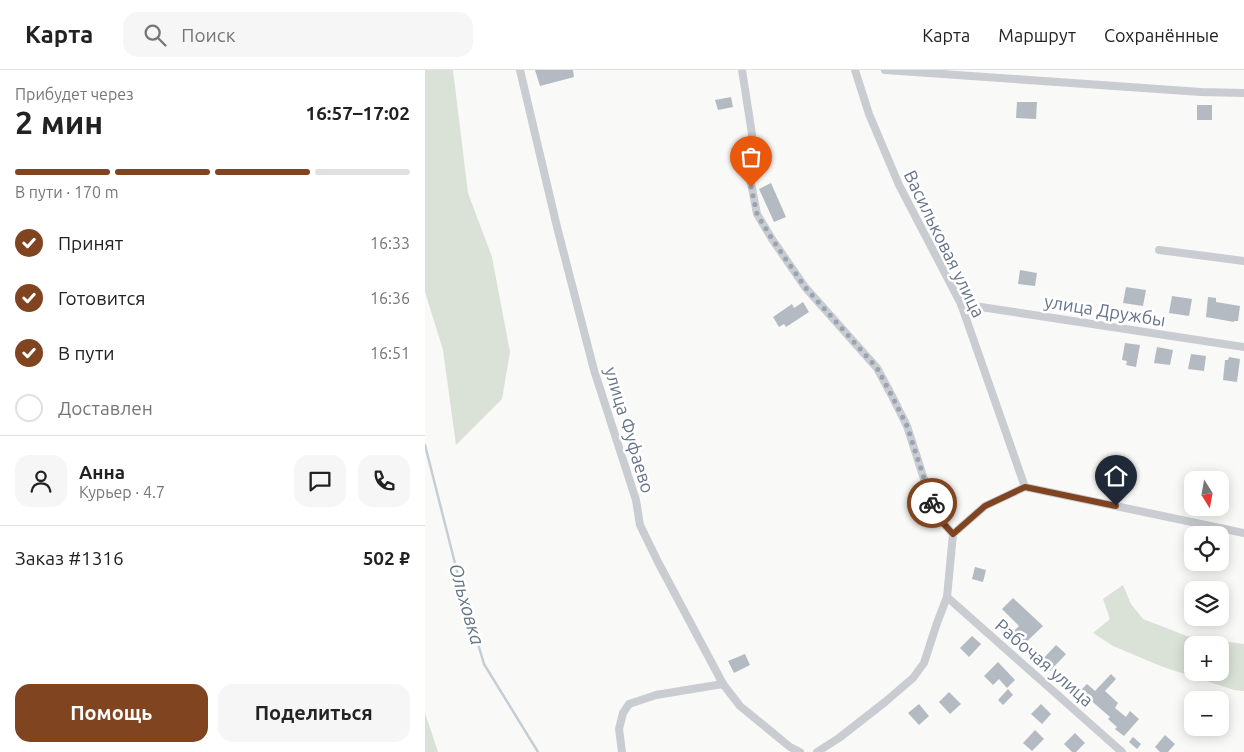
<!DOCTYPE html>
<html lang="ru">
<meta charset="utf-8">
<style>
:root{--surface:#fff;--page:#f6f6f6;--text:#222;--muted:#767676;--line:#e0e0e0;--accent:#804520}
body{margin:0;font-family:Ubuntu,sans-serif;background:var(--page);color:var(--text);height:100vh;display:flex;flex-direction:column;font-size:19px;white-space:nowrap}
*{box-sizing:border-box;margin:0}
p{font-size:16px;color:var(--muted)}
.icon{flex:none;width:28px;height:28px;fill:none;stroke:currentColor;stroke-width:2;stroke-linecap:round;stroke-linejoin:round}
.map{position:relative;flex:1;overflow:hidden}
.drawer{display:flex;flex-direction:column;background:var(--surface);width:425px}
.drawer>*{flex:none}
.needle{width:32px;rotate:169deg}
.tools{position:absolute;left:759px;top:401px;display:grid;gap:10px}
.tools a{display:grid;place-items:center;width:45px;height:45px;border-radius:10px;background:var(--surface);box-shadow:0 2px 12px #0003;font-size:25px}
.pin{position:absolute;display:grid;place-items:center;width:42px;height:42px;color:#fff;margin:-51px -21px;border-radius:50% 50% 50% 0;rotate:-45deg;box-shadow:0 0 5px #0007}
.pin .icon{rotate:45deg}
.courier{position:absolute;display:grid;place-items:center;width:50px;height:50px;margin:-25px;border:4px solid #804520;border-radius:50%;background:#fff;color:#222;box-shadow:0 1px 6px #0007}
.summary em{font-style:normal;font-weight:600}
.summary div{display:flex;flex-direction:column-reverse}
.summary{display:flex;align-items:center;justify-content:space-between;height:85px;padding:0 15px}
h1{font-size:32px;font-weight:600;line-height:38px}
.bar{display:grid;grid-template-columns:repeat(4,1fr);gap:8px 5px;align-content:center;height:60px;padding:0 15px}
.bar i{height:6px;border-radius:4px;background:var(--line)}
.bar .current{background:var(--accent)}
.bar p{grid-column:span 4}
.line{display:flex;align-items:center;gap:12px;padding:0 15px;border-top:1px solid var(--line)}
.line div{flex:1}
.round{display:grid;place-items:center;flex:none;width:52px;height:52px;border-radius:15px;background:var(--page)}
ol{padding:0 15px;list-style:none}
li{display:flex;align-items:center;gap:15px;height:55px}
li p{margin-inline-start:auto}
li .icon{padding:5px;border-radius:50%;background:var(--accent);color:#fff;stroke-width:4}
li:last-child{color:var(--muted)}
li i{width:28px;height:28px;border:2px solid var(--line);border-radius:50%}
.cta{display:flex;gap:10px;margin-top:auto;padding:10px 15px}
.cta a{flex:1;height:58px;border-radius:15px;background:var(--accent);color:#fff;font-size:20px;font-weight:600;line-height:58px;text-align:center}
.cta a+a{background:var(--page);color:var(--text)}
header{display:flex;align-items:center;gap:30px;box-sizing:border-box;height:70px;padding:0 25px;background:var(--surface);border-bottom:1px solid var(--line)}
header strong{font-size:24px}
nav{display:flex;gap:28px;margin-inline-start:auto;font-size:18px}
.search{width:350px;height:45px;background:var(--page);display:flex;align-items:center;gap:12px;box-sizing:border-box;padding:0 18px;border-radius:15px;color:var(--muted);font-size:19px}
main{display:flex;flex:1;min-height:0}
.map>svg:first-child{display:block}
.green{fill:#dae2d8;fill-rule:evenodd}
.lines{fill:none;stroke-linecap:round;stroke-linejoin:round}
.stream{stroke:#c5ced5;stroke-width:2.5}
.building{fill:#b4bac2}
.minor{stroke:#c9ccd1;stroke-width:8}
.done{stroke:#99a3b1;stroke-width:5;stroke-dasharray:0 9}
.route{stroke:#804520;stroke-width:6}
.labels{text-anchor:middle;stroke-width:5;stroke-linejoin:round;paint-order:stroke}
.street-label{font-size:18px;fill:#66748b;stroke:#fff}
.water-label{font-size:19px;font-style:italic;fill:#627685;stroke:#fff}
</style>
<header>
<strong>Карта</strong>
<div class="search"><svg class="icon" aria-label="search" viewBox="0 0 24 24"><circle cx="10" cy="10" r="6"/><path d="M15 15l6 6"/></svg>Поиск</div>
<nav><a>Карта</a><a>Маршрут</a><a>Сохранённые</a></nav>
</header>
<main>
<section class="drawer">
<div class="summary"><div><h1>2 мин</h1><p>Прибудет через</p></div><em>16:57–17:02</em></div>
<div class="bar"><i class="current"></i><i class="current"></i><i class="current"></i><i></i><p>В пути · 170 m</p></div>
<ol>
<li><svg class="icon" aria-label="check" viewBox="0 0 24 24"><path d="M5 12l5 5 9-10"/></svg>Принят<p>16:33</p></li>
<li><svg class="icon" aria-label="check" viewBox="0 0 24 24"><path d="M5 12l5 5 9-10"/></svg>Готовится<p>16:36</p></li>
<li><svg class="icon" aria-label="check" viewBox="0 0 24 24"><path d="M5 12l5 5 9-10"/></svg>В пути<p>16:51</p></li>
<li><i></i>Доставлен</li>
</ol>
<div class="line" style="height:90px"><a class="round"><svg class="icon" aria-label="person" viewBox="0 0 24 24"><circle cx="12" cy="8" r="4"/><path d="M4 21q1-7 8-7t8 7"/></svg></a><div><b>Анна</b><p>Курьер · 4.7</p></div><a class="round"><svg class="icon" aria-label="chat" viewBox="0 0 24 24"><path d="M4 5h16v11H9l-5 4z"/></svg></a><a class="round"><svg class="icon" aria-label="phone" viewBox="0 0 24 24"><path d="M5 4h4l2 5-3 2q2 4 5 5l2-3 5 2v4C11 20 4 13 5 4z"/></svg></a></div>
<div class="line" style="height:65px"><div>Заказ #1316</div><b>502 ₽</b></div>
<div class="cta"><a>Помощь</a><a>Поделиться</a></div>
</section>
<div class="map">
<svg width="819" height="682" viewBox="0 0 819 682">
<rect width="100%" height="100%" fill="#f9f9f7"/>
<!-- green -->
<g class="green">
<polygon points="0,0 28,0 43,123 67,187 85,282 77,329 31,375 18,280 0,222"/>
<path d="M698 515 706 534 718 549 762 566 819 574V621L809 620 738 597 688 576 668 563 685 549 678 529ZM768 575H795V602H768Z"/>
<polygon points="0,643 13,682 0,682"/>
</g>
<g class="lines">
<!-- stream -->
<polyline class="stream" points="0,375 36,517 59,594 113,682"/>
</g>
<!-- building -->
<g class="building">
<polygon points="110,0 148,0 149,7 115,16"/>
<polygon points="306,27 308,37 293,40 290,30"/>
<polygon points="592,32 612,32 611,49 591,48"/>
<rect x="772" y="35" width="15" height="15"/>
<polygon points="346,113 361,147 349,152 334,119"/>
<polygon points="595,200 612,203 610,216 593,214"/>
<polygon points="701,217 721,220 718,236 698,233"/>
<polygon points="747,226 767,229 764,246 744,243"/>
<polygon points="783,227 791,228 791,232 815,236 813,251 809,251 809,252 781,247"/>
<polygon points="378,232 384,242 361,257 359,254 354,257 348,247 367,234 369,238"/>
<polygon points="700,273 715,275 711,297 701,295 702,291 697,290"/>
<polygon points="732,277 748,280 745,295 729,293"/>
<polygon points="766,284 781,286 779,301 763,299"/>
<polygon points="804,287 815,289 812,312 798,310 800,290 803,290"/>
<polygon points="550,497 561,500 558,512 547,509"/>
<polygon points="588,528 618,556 596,577 585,565 594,556 577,539"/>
<polygon points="547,566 556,574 544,587 535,578"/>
<polygon points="631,575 641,584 625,601 615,592"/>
<polygon points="320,584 325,595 309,603 303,591"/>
<polygon points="573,592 590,610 582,618 574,609 568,615 559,606"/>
<polygon points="686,604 691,609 680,621 693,633 690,638 701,647 705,641 714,649 699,666 690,659 692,657 683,649 685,647 663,628 659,632 651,625 662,614 670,621"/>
<polygon points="583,619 588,625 578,635 573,630"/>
<polygon points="524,622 536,634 525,644 514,632"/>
<polygon points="494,634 504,646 494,655 483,643"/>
<polygon points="616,634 626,644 617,654 606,644"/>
<polygon points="610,660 619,669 607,681 598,673"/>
<polygon points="650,663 660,673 651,682 647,682 639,674"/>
<polygon points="740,665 750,674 743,682 735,682 730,677"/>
<polygon points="708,667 716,674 712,679 704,672"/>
</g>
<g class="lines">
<!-- minor -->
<g class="minor">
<polyline points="95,0 132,157 169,300 211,430 215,455 233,492 298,614 315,636 365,677 375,682"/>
<polyline points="317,0 327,64 324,103 332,144 347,169 380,217 452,298 467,326 482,356 507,434 519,454 528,464"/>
<polyline points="430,0 444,44 474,115 536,234 600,417"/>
<polyline points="460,0 776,22 819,23"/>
<polyline points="734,180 819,191"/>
<polyline points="536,234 819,277"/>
<polyline points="600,417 819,463"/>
<polyline points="522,527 697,682"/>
<polyline points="197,682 194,659 198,643 204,634 231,625 298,614"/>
<polyline points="392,682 414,668 460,632 488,608 499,593 512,553 522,527 528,464 560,436 600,417"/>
</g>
</g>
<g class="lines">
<!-- done -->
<polyline class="done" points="326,117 332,144 347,169 380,217 452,298 467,326 482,356 507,433"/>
<!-- route -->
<polyline class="route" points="507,433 519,454 528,464 560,436 600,417 691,436"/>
</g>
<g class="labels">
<!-- street labels -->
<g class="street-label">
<text transform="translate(519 174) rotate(64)" y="6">Васильковая улица</text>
<text transform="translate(680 241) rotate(9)" y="6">улица Дружбы</text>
<text transform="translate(204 360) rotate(73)" y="6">улица Фуфаево</text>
<text transform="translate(619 593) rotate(41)" y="6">Рабочая улица</text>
</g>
<!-- water labels -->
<g class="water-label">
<text transform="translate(42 534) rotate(74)" y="7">Ольховка</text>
</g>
</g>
</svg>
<div class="tools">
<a><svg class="needle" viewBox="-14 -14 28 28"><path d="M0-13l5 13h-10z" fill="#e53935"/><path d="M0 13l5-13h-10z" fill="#767676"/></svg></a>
<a><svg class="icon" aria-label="locate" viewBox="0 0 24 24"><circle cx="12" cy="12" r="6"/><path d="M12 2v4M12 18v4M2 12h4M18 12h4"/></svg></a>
<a><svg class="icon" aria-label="layers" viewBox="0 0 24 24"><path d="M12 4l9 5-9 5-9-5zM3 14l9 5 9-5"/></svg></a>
<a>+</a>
<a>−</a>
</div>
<div class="pin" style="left:326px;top:117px;background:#ea580c"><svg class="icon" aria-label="bag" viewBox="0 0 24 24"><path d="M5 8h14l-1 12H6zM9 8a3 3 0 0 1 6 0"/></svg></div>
<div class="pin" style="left:691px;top:436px;background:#1f2937"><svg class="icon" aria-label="home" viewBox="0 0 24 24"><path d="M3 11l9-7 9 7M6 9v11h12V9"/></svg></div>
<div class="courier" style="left:507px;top:433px"><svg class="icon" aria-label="bike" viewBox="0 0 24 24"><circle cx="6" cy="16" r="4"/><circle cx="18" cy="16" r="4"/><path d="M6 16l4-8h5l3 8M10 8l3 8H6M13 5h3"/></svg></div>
</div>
</main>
